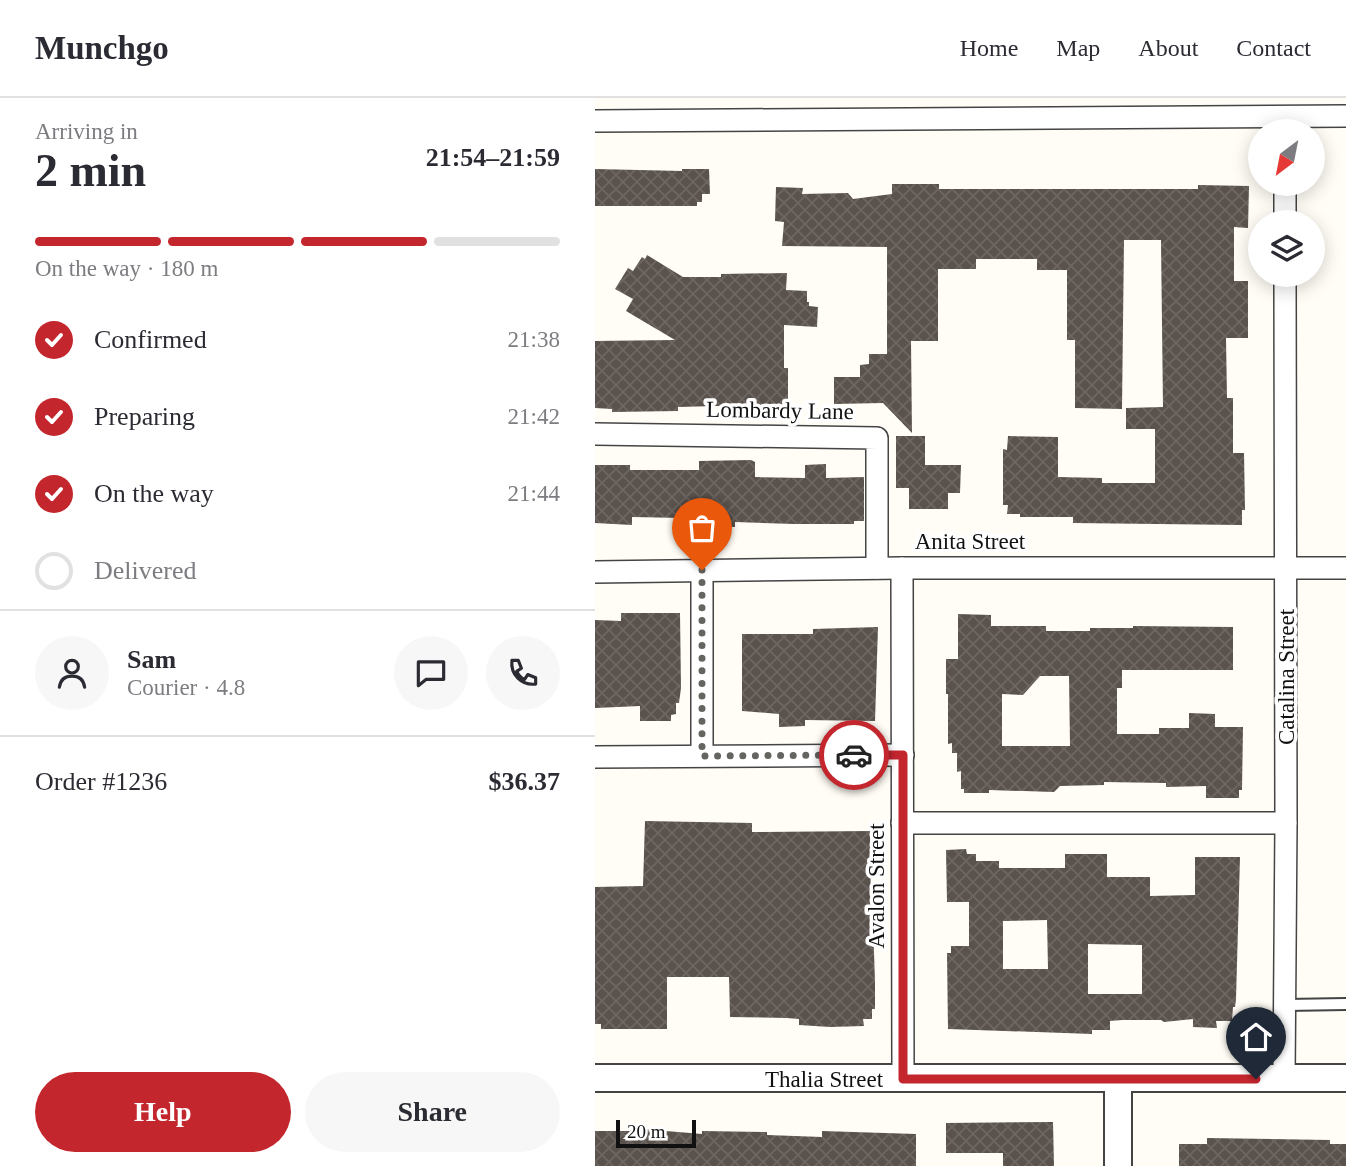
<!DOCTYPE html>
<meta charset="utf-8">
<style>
:root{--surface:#fff;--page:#f7f7f7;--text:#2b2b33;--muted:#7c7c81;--line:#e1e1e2;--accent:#c4262e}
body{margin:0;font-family:Georgia,serif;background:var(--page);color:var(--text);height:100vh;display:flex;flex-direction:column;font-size:26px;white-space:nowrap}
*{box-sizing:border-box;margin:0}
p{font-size:23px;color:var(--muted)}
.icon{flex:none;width:38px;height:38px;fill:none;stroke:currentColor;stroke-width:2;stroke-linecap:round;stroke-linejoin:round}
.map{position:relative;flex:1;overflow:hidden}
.side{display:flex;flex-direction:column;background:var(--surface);width:595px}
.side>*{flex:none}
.needle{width:46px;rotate:212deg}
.tools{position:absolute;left:653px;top:21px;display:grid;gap:14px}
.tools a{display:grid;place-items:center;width:77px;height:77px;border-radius:50%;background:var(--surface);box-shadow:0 4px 18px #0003;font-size:35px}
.scale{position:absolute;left:21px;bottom:18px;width:80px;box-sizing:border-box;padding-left:7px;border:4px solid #111;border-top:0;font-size:19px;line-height:24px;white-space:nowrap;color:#111;-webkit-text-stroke:5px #fff;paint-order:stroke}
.pin{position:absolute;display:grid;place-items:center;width:60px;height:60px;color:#fff;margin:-72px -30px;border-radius:50% 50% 50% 0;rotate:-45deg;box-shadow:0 0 7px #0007}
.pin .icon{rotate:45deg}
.courier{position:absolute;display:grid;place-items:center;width:70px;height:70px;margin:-35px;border:5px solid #c4262e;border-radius:50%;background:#fff;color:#222;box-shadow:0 2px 9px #0007}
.summary em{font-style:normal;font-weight:600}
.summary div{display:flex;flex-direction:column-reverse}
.summary{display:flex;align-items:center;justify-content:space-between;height:119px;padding:0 35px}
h1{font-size:46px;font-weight:600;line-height:52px}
.bar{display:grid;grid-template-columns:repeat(4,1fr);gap:10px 7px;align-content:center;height:84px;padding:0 35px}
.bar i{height:9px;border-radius:5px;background:var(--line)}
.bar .active{background:var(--accent)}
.bar p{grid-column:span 4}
.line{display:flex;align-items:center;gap:18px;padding:0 35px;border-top:2px solid var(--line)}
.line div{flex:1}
.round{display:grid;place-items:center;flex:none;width:74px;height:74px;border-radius:37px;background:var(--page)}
ol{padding:0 35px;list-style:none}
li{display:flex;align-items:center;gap:21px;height:77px}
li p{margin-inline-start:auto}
li .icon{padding:7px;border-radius:50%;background:var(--accent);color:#fff;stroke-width:4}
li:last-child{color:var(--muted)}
li i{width:38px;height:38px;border:4px solid var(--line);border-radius:50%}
.button{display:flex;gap:14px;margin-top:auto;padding:14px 35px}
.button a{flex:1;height:80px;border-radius:42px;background:var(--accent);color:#fff;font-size:28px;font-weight:600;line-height:80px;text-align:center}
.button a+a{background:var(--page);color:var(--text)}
header{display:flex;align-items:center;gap:42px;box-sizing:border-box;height:98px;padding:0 35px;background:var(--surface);border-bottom:2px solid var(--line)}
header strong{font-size:33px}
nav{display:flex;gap:38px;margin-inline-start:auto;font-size:24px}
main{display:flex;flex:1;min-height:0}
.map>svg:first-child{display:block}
.building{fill:url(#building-cross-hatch);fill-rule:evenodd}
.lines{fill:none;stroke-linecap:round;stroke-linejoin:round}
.service-casing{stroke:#444;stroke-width:14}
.minor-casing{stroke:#444;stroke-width:24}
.tertiary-casing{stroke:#444;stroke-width:30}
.service{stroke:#fff;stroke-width:10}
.minor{stroke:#fff;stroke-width:21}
.tertiary{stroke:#fff;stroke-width:26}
.done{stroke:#646461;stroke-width:7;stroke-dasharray:0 12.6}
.route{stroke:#c4262e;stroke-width:9}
.labels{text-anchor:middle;stroke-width:7;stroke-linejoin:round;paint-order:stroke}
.street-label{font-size:23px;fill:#111;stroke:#fff}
</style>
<header>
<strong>Munchgo</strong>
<nav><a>Home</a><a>Map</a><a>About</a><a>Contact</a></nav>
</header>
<main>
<section class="side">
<div class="summary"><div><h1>2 min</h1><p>Arriving in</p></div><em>21:54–21:59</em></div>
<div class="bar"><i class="active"></i><i class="active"></i><i class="active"></i><i></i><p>On the way · 180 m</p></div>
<ol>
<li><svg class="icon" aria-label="check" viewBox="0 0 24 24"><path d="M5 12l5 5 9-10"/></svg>Confirmed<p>21:38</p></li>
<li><svg class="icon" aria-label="check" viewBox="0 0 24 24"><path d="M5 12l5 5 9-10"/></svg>Preparing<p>21:42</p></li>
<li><svg class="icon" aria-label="check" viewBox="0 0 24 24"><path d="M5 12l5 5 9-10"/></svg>On the way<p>21:44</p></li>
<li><i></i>Delivered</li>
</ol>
<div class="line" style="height:126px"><a class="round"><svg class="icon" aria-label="person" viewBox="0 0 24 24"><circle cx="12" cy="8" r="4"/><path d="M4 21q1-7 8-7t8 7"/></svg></a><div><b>Sam</b><p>Courier · 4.8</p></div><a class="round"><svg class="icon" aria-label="chat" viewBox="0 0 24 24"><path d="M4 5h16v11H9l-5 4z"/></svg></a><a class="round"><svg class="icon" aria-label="phone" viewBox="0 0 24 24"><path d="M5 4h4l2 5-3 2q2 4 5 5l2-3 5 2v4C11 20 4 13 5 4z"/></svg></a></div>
<div class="line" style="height:91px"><div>Order #1236</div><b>$36.37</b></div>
<div class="button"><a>Help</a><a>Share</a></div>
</section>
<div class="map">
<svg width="751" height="1068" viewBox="0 0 751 1068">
<defs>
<pattern id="building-cross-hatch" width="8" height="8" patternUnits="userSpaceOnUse" patternTransform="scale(1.75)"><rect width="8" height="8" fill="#5a524d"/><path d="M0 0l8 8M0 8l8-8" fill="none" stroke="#6d6662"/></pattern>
</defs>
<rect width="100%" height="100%" fill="#fffdf5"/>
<!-- building -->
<g class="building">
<polygon points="0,71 87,73 87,71 114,71 115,96 107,96 107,104 102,104 102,108 0,108"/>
<polygon points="297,86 344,86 344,91 603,91 603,87 654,88 653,130 639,129 639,183 653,183 653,240 631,240 632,300 638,300 638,355 649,355 650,412 647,412 647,427 478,425 478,419 425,419 425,416 412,416 413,407 408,407 408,351 412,352 413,338 463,339 463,379 507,380 507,385 560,385 560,331 531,331 531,310 568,309 566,142 529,142 527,311 480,310 480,242 472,242 472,172 442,172 442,161 381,161 381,171 343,171 343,243 316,243 317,335 288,305 239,306 239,279 265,279 265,267 274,266 274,256 292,256 292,149 187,148 189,124 180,123 181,89 208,90 207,96 253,95 258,101 297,96"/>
<polygon points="52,157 88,179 126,179 126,176 192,175 191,192 212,193 212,204 214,204 214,208 223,209 222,229 189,227 189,270 193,270 193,309 160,310 160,307 83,309 83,313 17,314 17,311 0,310 0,243 80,242 31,213 38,201 20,191 33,170 38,173 47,159 50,161"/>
<polygon points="301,338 330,338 330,367 366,367 365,395 353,395 353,411 314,411 314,390 301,390"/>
<polygon points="156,362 160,364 160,379 210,380 210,367 231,366 231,380 269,379 269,423 259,423 259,426 199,426 140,424 140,429 107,428 99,422 88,422 88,420 37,419 37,427 0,425 0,367 35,367 35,372 104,372 104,363"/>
<polygon points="26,515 85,515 86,590 84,605 81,605 81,616 76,617 76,623 45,623 45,608 0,610 0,522 26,523"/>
<path d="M363 516 396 517V528H451V533H495V530H538V528L638 529V572H527V590H522V636H564V630H594V615L620 616V629H648L647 692H644V700H611V688L571 689V685L509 684V687L465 688 459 694 394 692V695H369V691H366V673L362 674V655H357V645L353 646V596H351V561H363ZM445 578H474L475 648H407V596L428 597Z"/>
<polygon points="283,529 280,623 210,622 210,628 184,629 184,616 147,613 147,536 218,536 218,531"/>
<polygon points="50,723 157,725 157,734 275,733 276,825 278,825 280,884 280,911 277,911 277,921 268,921 269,928 235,929 204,927 204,921 192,920 135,919 134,879 72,879 72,931 6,931 6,926 0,926 0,789 48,788"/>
<path d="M371 751 372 756H381V763H404V770H470V756H512V779H555V798L600 797V759H645L641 901 640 909H638L637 923H621L622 930 598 929V921L569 924 566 922H527L515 923V932H497V936L353 931 352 855H356V848H374V804H352L351 752ZM452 822 453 871H408V823ZM493 846 547 847V896H493Z"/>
<polygon points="458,1024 459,1068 408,1068 408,1055 351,1055 351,1025"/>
<polygon points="35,1030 107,1036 107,1033 172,1034 172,1037 227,1039 227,1033 321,1036 321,1068 0,1068 0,1033 35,1033"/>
<polygon points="612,1040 735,1042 735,1046 751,1046 751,1068 584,1068 584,1046 612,1046"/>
</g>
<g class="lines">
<!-- service casing -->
<g class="service-casing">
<polyline id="service" points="691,907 751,906"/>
</g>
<!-- minor casing -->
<g class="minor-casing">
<g id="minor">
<polyline points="0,23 751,18"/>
<polyline points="690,86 690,124"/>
<polyline points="0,336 282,340 282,470"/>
<polyline points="307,470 308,981"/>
<polyline points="107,472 107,658"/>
<polyline points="0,474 307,470 751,470"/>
<polyline points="0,659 308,657"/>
<polyline points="307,725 691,725"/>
<polyline points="689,980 691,725 690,177"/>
</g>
</g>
<!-- tertiary casing -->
<g class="tertiary-casing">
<g id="tertiary">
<polyline points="0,980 751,980"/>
<polyline points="523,1068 523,981"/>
</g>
</g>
<!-- service -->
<use href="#service" class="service"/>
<!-- minor -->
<use href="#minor" class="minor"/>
<!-- tertiary -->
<use href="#tertiary" class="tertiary"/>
</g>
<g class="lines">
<!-- done -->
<polyline class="done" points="107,472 107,658 259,657"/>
<!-- route -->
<polyline class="route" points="259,657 308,657 308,981 661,981"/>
</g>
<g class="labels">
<!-- street labels -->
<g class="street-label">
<text transform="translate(185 312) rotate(1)" y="8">Lombardy Lane</text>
<text x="375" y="451">Anita Street</text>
<text transform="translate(691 579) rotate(-90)" y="8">Catalina Street</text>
<text transform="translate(281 788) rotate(-90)" y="8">Avalon Street</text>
<text x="229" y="989">Thalia Street</text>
</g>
</g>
</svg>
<div class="tools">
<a><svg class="needle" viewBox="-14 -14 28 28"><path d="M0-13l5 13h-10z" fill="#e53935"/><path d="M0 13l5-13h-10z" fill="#7c7c81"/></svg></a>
<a><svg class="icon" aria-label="layers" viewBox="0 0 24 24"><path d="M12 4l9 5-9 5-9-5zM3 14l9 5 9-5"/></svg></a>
</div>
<div class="scale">20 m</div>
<div class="pin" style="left:107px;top:472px;background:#ea580c"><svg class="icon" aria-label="bag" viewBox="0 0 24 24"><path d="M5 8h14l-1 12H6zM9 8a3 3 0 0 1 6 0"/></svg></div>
<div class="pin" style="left:661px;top:981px;background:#1f2937"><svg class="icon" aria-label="home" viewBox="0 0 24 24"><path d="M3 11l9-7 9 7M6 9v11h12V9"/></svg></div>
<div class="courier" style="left:259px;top:657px"><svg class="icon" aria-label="car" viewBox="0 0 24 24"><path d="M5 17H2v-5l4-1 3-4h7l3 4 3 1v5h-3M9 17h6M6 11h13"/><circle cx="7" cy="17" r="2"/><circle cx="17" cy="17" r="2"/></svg></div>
</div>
</main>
